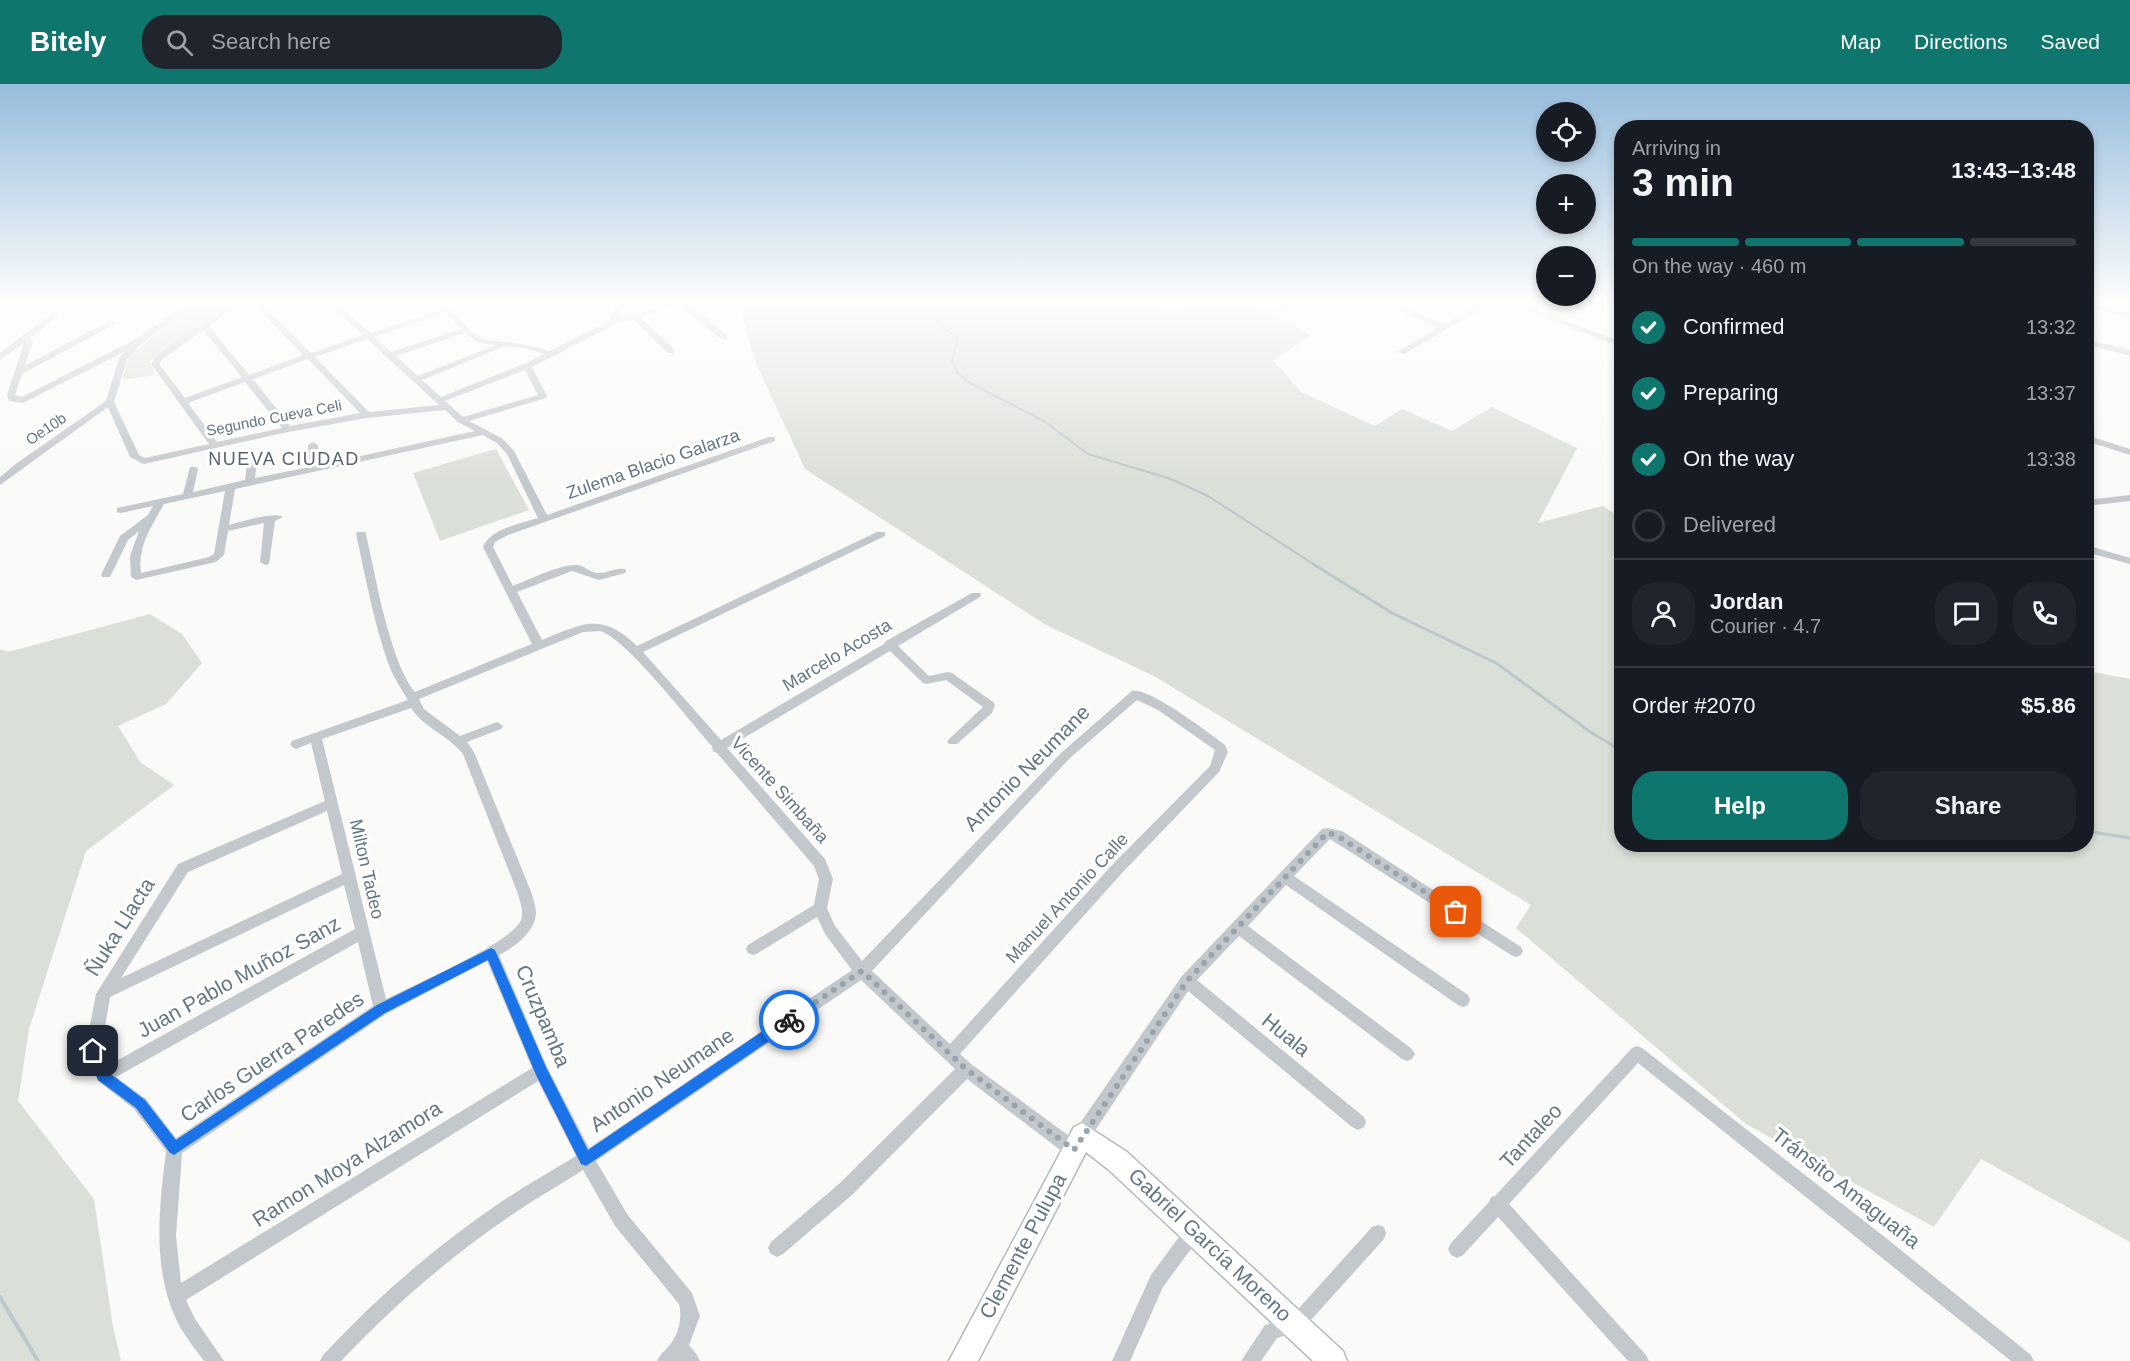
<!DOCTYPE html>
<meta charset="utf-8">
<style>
:root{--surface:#171b24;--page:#20242c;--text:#f1f3f6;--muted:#9ea1a6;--line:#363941;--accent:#0f766e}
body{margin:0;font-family:Arial,sans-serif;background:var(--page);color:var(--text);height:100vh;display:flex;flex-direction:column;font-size:22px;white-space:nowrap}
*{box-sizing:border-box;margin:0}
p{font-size:20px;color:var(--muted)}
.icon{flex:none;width:33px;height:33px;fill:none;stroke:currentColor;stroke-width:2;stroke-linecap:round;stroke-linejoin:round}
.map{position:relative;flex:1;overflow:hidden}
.panel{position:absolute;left:1614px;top:36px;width:480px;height:732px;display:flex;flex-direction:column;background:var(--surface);border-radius:24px;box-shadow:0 3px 9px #0003}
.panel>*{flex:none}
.tools{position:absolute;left:1536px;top:18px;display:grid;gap:12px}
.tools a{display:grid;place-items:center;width:60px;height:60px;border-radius:50%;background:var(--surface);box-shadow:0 3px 9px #0003;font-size:30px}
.pin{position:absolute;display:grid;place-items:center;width:51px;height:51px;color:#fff;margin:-26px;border-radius:12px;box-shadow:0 3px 9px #0006}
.courier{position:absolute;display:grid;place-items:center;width:60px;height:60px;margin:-30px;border:4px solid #1a73e8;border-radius:50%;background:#fff;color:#222;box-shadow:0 2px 8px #0007}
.overview em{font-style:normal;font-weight:700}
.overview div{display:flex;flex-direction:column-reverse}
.overview{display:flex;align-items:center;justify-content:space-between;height:102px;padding:0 18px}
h1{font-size:39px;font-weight:700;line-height:45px}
.bar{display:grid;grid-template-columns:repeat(4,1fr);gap:9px 6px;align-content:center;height:72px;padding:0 18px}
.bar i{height:8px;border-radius:4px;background:var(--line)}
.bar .selected{background:var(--accent)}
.bar p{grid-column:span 4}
.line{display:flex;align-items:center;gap:15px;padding:0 18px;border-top:2px solid var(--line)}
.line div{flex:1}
.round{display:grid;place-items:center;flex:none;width:63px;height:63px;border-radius:24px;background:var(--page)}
ol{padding:0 18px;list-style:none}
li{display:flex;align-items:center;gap:18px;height:66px}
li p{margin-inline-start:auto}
li .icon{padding:6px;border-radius:50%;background:var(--accent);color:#fff;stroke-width:4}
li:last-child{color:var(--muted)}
li i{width:33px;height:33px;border:3px solid var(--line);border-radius:50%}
.primary-button{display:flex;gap:12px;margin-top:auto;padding:12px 18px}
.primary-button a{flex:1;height:69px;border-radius:24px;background:var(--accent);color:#fff;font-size:24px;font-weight:700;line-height:69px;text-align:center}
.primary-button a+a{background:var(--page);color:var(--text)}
header{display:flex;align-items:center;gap:36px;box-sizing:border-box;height:84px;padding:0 30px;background:var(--accent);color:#fff}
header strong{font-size:28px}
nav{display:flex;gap:33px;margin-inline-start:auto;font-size:21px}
.search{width:420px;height:54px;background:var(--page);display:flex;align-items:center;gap:15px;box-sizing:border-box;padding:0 21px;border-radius:24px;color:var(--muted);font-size:22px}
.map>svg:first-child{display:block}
.green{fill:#dadfd7}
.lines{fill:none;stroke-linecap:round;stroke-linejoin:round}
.stream-far2{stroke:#bbc7cb;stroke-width:2}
.stream-far1{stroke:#bbc7cb;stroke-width:3}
.stream{stroke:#bbc7cb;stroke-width:4}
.secondary-casing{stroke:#b3babf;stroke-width:3}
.street{fill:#c3c8cc;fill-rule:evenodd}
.secondary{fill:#fff;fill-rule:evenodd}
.route{fill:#1a73e8}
.done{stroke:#99a4ac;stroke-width:6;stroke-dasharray:0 10.8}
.labels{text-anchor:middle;stroke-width:6;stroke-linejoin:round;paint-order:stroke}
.far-street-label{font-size:15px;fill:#657683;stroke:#fff}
.far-quarter-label{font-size:18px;letter-spacing:1.5px;fill:#57646e;stroke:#fff}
.street-label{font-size:18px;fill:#657683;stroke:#fff}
.near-street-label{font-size:21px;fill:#657683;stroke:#fff}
</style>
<header>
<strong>Bitely</strong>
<div class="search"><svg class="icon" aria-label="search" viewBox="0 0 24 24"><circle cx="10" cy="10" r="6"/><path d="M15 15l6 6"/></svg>Search here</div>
<nav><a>Map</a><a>Directions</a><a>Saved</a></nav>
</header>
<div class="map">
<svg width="2130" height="1277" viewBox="0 0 2130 1277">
<rect width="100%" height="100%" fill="#fafaf8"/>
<!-- green -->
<g class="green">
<polygon points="194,220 230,220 150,278 155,291 122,296 129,272"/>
<polygon points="739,220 1165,220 1167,226 1182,220 1256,220 1311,252 1273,276 1301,308 1375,342 1402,325 1452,347 1492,323 1577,364 1538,439 1602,422 1621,433 1621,464 1612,473 1622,477 1622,760 2086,760 2087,587 2130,595 2130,1158 1981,1075 1934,1143 1746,1040 1516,844 1531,821 1154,592 1046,541 805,385 755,277"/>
<polygon points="496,365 529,426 440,457 413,389"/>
<polygon points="150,530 182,550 202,579 166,620 118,642 140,678 174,701 86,767 29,945 18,1017 94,1115 113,1243 121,1277 0,1277 0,565 8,568"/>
</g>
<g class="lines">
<!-- stream-far2 -->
<polyline class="stream-far2" points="932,220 930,228 940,242 958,254 952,277 958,289 968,298 1044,337 1088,370 1171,395 1208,412 1315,481"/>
<!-- stream-far1 -->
<g class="stream-far1">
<polyline points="1313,480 1392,529 1496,579 1589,647 1622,667"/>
<polyline points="2086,747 2130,754"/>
</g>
<!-- stream -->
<polyline class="stream" points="0,1213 38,1277"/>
<!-- secondary casing -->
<g class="secondary-casing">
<polygon id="secondary" points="1082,1039 1127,1068 1343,1267 1347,1277 1313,1277 1109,1086 1086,1068 978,1277 949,1277 1074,1043"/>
</g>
<!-- street -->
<g class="street">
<path d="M187 220H196L142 259 127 275 114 318 139 371 145 374 209 360 151 280 157 271 229 220H238L209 242 249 291 303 271 254 220H262L311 269 363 251 329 220H337L370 249 440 226 426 220C459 217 459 246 485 255 492 257 501 257 508 258 523 260 536 263 550 267L609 237 616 220H624L619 234 668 220H687L727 251V255H721L678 221 640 233 674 265V269H668L633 235 616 240 532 283 547 312 546 314 469 337 503 355 514 367 547 431 769 353H775V357L508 451 495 458 493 463 513 502C528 496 561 480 576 481 584 481 589 488 597 489 607 490 615 483 625 485L626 487 625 489 599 496 572 487 517 508 542 556C582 540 601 527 637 562L877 448H885V452L643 568 721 656 884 560 886 557 972 509H980L981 511 980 513 898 562 929 592 948 588 952 589 993 618 995 621 992 629 957 660H949L947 657 983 623 946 596 927 600 923 599 890 567 727 664 825 775 833 795 827 824 835 842 862 877 1062 668 1132 607C1149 603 1209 649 1225 661L1228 668 1219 688 1122 789 960 970 971 980 1080 1060 1082 1066 1080 1072 1074 1074 1068 1072 967 995 852 1111 783 1170 777 1173 771 1170 768 1164 771 1158 840 1099 955 985 861 896 596 1077 627 1130 692 1209 700 1232 689 1261 697 1271 700 1277H657C660 1269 668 1265 672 1258 680 1246 682 1232 679 1220L615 1142 583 1086C560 1101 536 1114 513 1130 451 1172 393 1222 341 1277H320L323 1271C376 1214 436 1162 501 1118 525 1102 551 1087 576 1072L538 997 186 1216 195 1235 224 1277H204C196 1266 187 1255 180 1243 151 1188 159 1127 166 1067L134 1025 98 997 85 967 96 910 178 780 325 717 311 659 296 665 292 663 290 660 292 657 408 616C402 606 395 596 390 584 374 541 366 495 356 450L357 448H365L366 450C375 490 390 578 415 608L532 560 483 463C491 444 520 440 538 434L507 370 497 359 483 351 235 405 229 441C241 438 274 427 283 433L275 437 269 480 265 481 260 478 264 439 228 447 224 471 216 478 136 496 131 493 130 472 139 447 128 456 110 493H102L101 491 120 452 148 431 153 422 121 429 117 428V424L183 410 190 383H196L198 385 193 408 245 396 247 379 252 376 257 379 255 394 309 383 308 361 313 358 318 361 319 381 475 347 458 338 445 326 367 334 288 348 144 380 130 373 108 323 0 401V393L17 379 106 317 119 274 124 268 23 319 9 317 7 311 24 259 0 276V269L53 228 60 230 30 254 33 257 25 281 110 237 117 239 22 290 15 311 22 313 136 255ZM446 229 461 245 391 268 374 253ZM203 246 242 293 185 314 159 280 163 275ZM465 249 479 259 496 261 418 292 396 272ZM367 255 439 321 369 328 315 273ZM505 262 528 265 544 270 524 280 441 313 422 296ZM308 275 360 329 290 342 253 295ZM525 286 538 311 463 333 445 317ZM245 298 282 344 217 358 188 319ZM225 407 214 470 209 473 141 489C137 462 152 442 164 420ZM600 547C625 553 691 639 712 662L713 667 717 669 814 782 819 795 814 821 748 861 746 865 748 869 753 871 758 869 817 833 825 850 852 886 589 1064 547 983 499 871C515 863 535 848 536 829 536 823 533 816 532 810L474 668 467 658 501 645 503 642 497 638 460 652 424 625 419 615 583 548ZM1137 616 1158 626 1215 666 1210 682 1112 781 950 960 872 887 1070 674ZM411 624C424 644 448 651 463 670L518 810C520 818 525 830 520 838 508 860 413 901 386 915L322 655ZM327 727 342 790 121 894 188 788ZM344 801 355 845 107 982 101 967 110 913ZM358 858 373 922 176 1054 146 1015 116 993ZM487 877 532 984 181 1199 176 1152 182 1069 386 930Z"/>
<polygon points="1288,220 1298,220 1282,229 1275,227"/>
<polygon points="1341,220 1351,220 1342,224 1338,222"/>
<polygon points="1381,220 1391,220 1381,226 1375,226 1375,222"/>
<polygon points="1482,220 1491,220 1404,270 1397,268 1439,243 1398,227 1398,223 1404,223 1445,240"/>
<polygon points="1509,220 1519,220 1622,258 1622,263"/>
<polygon points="2086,220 2094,220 2130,230 2130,234 2086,223"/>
<polygon points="2086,255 2130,266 2130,272 2086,260"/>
<polygon points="2086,351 2130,365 2130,371 2086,357"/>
<polygon points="2130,411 2130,417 2086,422 2086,416"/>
<polygon points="2086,461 2130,474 2130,480 2086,468"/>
<polygon points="1327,744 1342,747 1521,863 1523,867 1521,871 1516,873 1511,871 1330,755 1294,792 1468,911 1470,916 1468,921 1463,923 1458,921 1286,801 1248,842 1412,965 1415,970 1412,975 1407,977 1402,975 1239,852 1197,896 1364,1033 1366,1038 1364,1043 1358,1046 1352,1043 1188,907 1088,1057 1082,1059 1076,1057 1074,1051 1076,1045 1182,892 1322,745"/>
<polygon points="1637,962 1642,964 1886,1154 2031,1271 2034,1277 2011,1277 1638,979 1509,1120 1646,1271 1649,1277 1628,1277 1498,1133 1463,1171 1457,1174 1451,1171 1448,1165 1451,1159 1489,1118 1491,1113 1495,1112 1632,964"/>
<polygon points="1193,1140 1199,1142 1201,1148 1199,1154 1163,1203 1130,1277 1112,1277 1151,1191 1187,1142"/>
<polygon points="1378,1141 1384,1143 1386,1149 1384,1155 1302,1246 1277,1254 1261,1277 1241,1277 1265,1241 1291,1233 1372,1143"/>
</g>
<!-- secondary -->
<use href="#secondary" class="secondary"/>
</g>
<!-- sky -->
<linearGradient id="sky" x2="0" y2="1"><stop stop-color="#96bcdc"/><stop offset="0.55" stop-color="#fdfdfc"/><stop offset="1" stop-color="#fdfdfc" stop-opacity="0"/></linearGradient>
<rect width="2130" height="398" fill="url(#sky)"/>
<!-- route -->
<polygon class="route" points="491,864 495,866 546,983 588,1066 785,932 789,931 795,936 794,940 586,1082 581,1080 536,991 488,876 385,929 174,1071 170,1069 136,1024 98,996 87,967 93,961 97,963 108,988 145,1016 176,1056 377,921"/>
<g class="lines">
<!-- done -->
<polyline class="done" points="789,936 862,887 966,985 1074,1066 1187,897 1327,749 1336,751 1456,828"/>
</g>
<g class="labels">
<!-- far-street labels -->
<g class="far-street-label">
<text transform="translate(274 334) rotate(-11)" y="5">Segundo Cueva Celi</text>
<text transform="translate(46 345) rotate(-34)" y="5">Oe10b</text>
</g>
<!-- far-quarter labels -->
<g class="far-quarter-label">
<text x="284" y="381">NUEVA CIUDAD</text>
</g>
<!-- street labels -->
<g class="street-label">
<text transform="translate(653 380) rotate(-19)" y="6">Zulema Blacio Galarza</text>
<text transform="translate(837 571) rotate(-31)" y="6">Marcelo Acosta</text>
<text transform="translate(780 706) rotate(48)" y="6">Vicente Simbaña</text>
<text transform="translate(367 785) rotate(77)" y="6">Milton Tadeo</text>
<text transform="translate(1067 814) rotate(-47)" y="6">Manuel Antonio Calle</text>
</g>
<!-- near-street labels -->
<g class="near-street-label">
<text transform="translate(1027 684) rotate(-45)" y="7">Antonio Neumane</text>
<text transform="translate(120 843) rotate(-58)" y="7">Ñuka Llacta</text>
<text transform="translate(239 893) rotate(-29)" y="7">Juan Pablo Muñoz Sanz</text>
<text transform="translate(543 932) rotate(67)" y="7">Cruzpamba</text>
<text transform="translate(1286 951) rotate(39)" y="7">Huala</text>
<text transform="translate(272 973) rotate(-34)" y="7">Carlos Guerra Paredes</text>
<text transform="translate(662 996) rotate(-34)" y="7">Antonio Neumane</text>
<text transform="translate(1531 1052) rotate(-47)" y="7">Tantaleo</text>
<text transform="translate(347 1080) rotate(-32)" y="7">Ramon Moya Alzamora</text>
<text transform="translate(1846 1104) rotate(38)" y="7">Tránsito Amaguaña</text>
<text transform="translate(1210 1161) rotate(43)" y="7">Gabriel García Moreno</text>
<text transform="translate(1023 1162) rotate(-62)" y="7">Clemente Pulupa</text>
</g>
</g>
</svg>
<div class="tools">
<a><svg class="icon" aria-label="locate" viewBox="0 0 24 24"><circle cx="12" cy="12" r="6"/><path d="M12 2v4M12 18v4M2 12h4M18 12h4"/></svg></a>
<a>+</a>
<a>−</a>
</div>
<div class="pin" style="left:1456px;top:828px;background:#ea580c"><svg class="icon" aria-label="bag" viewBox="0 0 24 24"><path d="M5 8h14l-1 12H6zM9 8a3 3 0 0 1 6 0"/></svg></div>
<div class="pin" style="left:93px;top:967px;background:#1f2937"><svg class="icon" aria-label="home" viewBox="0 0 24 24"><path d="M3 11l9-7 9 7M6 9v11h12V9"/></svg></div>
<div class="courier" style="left:789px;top:936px"><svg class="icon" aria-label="bike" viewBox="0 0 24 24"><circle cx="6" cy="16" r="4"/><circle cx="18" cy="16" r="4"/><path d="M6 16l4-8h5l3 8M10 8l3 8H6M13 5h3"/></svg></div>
<section class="panel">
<div class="overview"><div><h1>3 min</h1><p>Arriving in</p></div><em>13:43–13:48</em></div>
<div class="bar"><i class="selected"></i><i class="selected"></i><i class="selected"></i><i></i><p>On the way · 460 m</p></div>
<ol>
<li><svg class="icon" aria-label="check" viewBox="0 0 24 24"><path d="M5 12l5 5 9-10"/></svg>Confirmed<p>13:32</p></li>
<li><svg class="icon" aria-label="check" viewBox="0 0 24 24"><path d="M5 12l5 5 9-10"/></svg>Preparing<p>13:37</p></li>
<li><svg class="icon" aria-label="check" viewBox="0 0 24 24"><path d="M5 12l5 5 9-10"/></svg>On the way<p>13:38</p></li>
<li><i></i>Delivered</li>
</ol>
<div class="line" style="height:108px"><a class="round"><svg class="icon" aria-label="person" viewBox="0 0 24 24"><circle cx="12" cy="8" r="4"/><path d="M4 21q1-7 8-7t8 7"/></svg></a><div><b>Jordan</b><p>Courier · 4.7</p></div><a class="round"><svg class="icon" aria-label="chat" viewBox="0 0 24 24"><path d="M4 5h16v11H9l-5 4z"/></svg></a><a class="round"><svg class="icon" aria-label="phone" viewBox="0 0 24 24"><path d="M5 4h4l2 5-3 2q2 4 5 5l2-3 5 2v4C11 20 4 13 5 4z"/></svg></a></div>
<div class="line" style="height:78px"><div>Order #2070</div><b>$5.86</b></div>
<div class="primary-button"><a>Help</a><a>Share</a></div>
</section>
</div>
